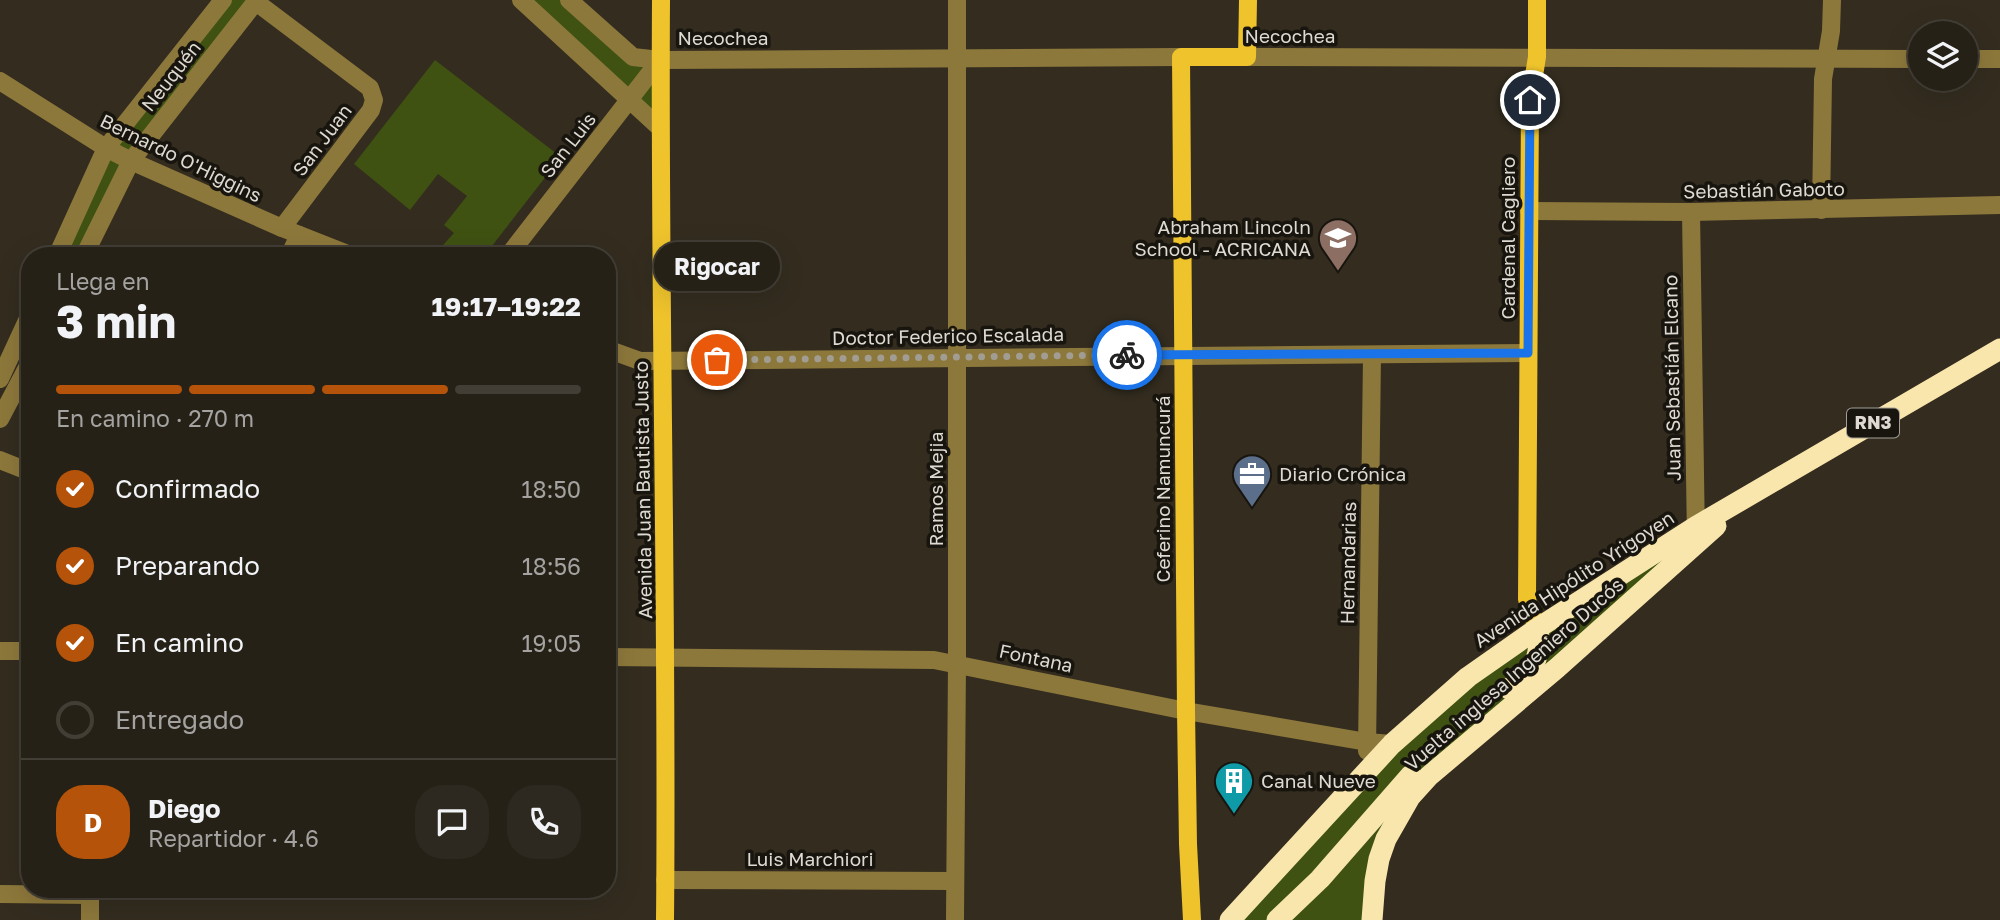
<!DOCTYPE html>
<html lang="es">
<meta charset="utf-8">
<style>
:root{--surface:#262117;--page:#2e2920;--text:#f1f3f6;--muted:#a4a3a1;--line:#423e36;--accent:#b45309}
body{margin:0;font-family:"Golos Text",sans-serif;background:var(--page);color:var(--text);height:100vh;display:flex;flex-direction:column;font-size:26px;white-space:nowrap}
*{box-sizing:border-box;margin:0}
p{font-size:23px;color:var(--muted)}
.icon{flex:none;width:38px;height:38px;fill:none;stroke:currentColor;stroke-width:2;stroke-linecap:round;stroke-linejoin:round}
.map{position:relative;flex:1;overflow:hidden}
.panel{position:absolute;left:21px;top:247px;width:595px;height:651px;display:flex;flex-direction:column;background:var(--surface);border-radius:28px;box-shadow:0 7px 28px #0002,0 0 0 2px var(--line)}
.panel>*{flex:none}
.buttons{position:absolute;left:1908px;top:21px;display:grid;gap:14px}
.buttons a{display:grid;place-items:center;width:70px;height:70px;border-radius:50%;background:var(--surface);box-shadow:0 7px 28px #0002,0 0 0 2px var(--line);font-size:35px}
.pin{position:absolute;display:grid;place-items:center;width:60px;height:60px;color:#fff;margin:-30px;border:4px solid #fff;border-radius:50%;box-shadow:0 2px 7px #0007}
.courier{position:absolute;display:grid;place-items:center;width:70px;height:70px;margin:-35px;border:5px solid #1a73e8;border-radius:50%;background:#fff;color:#222;box-shadow:0 2px 9px #0007}
.bubble{position:absolute;height:49px;border-radius:24px;background:var(--surface);box-shadow:0 7px 28px #0002,0 0 0 2px var(--line);font-size:23px;font-weight:700;line-height:49px;text-align:center}
.overview em{font-style:normal;font-weight:700}
.overview div{display:flex;flex-direction:column-reverse}
.overview{display:flex;align-items:center;justify-content:space-between;height:119px;padding:0 35px}
h1{font-size:46px;font-weight:700;line-height:52px}
.bar{display:grid;grid-template-columns:repeat(4,1fr);gap:10px 7px;align-content:center;height:84px;padding:0 35px}
.bar i{height:9px;border-radius:5px;background:var(--line)}
.bar .selected{background:var(--accent)}
.bar p{grid-column:span 4}
.line{display:flex;align-items:center;gap:18px;padding:0 35px;border-top:2px solid var(--line)}
.line div{flex:1}
.round{display:grid;place-items:center;flex:none;width:74px;height:74px;border-radius:28px;background:var(--page)}
ol{padding:0 35px;list-style:none}
li{display:flex;align-items:center;gap:21px;height:77px}
li p{margin-inline-start:auto}
li .icon{padding:7px;border-radius:50%;background:var(--accent);color:#fff;stroke-width:4}
li:last-child{color:var(--muted)}
li i{width:38px;height:38px;border:4px solid var(--line);border-radius:50%}
.map>svg:first-child{display:block}
.green{fill:#3f5212}
.lines{fill:none;stroke-linecap:round;stroke-linejoin:round}
.minor{stroke:#8d783b;stroke-width:18}
.major{stroke:#eec32c;stroke-width:18}
.highway{stroke:#f9e6ad;stroke-width:21}
.done{stroke:#a29d93;stroke-width:7;stroke-dasharray:0 12.6}
.route{stroke:#1a73e8;stroke-width:9}
.labels{text-anchor:middle;stroke-width:7;stroke-linejoin:round;paint-order:stroke}
.shield{fill:#18150f;stroke:#a39f98;stroke-width:2}
.shield-label{font-size:18px;font-weight:bold;fill:#dedad2}
.street-label{font-size:19px;fill:#dedad2;stroke:#18150f}
.poi-label{font-size:19px;fill:#dedad2;stroke:#18150f;text-anchor:start}
</style>
<div class="map">
<svg width="2000" height="920" viewBox="0 0 2000 920">
<rect width="100%" height="100%" fill="#332c1f"/>
<!-- green -->
<g class="green">
<polygon points="223,0 257,0 131,161 84,255 57,256 106,148"/>
<polygon points="521,0 569,0 633,57 660,60 660,128"/>
<polygon points="435,60 561,157 485,255 434,255 454,233 444,225 467,196 438,174 410,210 354,164"/>
<polygon points="1746,498 1397,817 1372,920 1231,920 1468,677"/>
</g>
<g class="lines">
<!-- minor -->
<g class="minor">
<polyline points="521,0 660,128"/>
<polyline points="569,0 633,57 660,60 1181,57"/>
<polyline points="256,2 370,88 374,100 371,110 282,228"/>
<polyline points="1247,57 1920,59"/>
<polyline points="1965,59 2000,59"/>
<polyline points="0,81 106,148 131,161 282,228 353,256"/>
<polyline points="1821,210 1823,79 1831,31 1832,0"/>
<polyline points="1529,211 1691,212 2000,205"/>
<polyline points="1691,212 1696,539"/>
<polyline points="57,256 106,148 223,0"/>
<polyline points="84,256 131,161 257,0"/>
<polyline points="289,256 299,235"/>
<polyline points="508,256 660,60"/>
<polyline points="607,349 640,361 1528,353"/>
<polyline points="0,379 30,314"/>
<polyline points="0,419 30,362"/>
<polyline points="0,460 30,472"/>
<polyline points="0,651 30,651"/>
<polyline points="607,657 934,660 1186,711 1367,742 1392,744"/>
<polyline points="1367,751 1372,355"/>
<polyline points="665,880 954,881"/>
<polyline points="90,889 90,920"/>
<polyline points="0,894 90,895"/>
<polyline points="955,920 957,663 957,0"/>
</g>
<!-- major -->
<g class="major">
<path d="M661 0C659 307 668 613 665 920"/>
<polyline points="1537,0 1537,57 1530,100 1527,599 1531,614 1538,628"/>
<polyline points="1192,920 1188,844 1186,711 1181,57 1247,57 1248,0"/>
</g>
<!-- highway -->
<g class="highway">
<path d="M1509 689C1533 669 1542 661 1538 628"/>
<polyline points="1230,920 1392,744 1468,677 1538,628 1695,527 2000,349"/>
<polyline points="1277,920 1320,879 1411,775"/>
<polyline points="1372,920 1375,881 1379,859 1386,839 1410,797 1429,776 1557,668 1716,526"/>
</g>
</g>
<g class="lines">
<!-- done -->
<polyline class="done" points="717,360 1127,355"/>
<!-- route -->
<polyline class="route" points="1127,355 1528,353 1530,100"/>
</g>
<!-- icons -->
<defs>
<g id="school-pin" transform="scale(2.0125)"><path d="M0 17L-7.5 6A9.5 9.5 0 1 1 7.5 6Z" fill="#8d6e63" stroke="#18150f"/><path d="M0-5L7-2L0 1L-7-2ZM-4 1L0 2.5L4 1V4Q0 6-4 4Z" fill="#fff"/></g>
<g id="office-pin" transform="scale(2.0125)"><path d="M0 17L-7.5 6A9.5 9.5 0 1 1 7.5 6Z" fill="#5c6f8a" stroke="#18150f"/><path d="M-6-3h4V-5.5h4V-3h4V5H-6ZM-1-4.5V-3h2v-1.5ZM-6 0V1H6V0Z" fill="#fff"/></g>
<g id="building-pin" transform="scale(2.0125)"><path d="M0 17L-7.5 6A9.5 9.5 0 1 1 7.5 6Z" fill="#0f9aa8" stroke="#18150f"/><path d="M-4-6H4V6H1V3H-1V6H-4ZM-2.5-4.3h1.7v1.8h-1.7ZM.8-4.3h1.7v1.8H.8ZM-2.5-1h1.7V.8h-1.7ZM.8-1h1.7V.8H.8Z" fill="#fff"/></g>
</defs>
<g fill-rule="evenodd">
<use href="#school-pin" x="1338" y="238"/>
<use href="#office-pin" x="1252" y="474"/>
<use href="#building-pin" x="1234" y="781"/>
</g>
<g class="labels">
<!-- shield labels -->
<rect class="shield" x="1847" y="408.5" width="52" height="29" rx="5"/>
<g class="shield-label">
<text x="1873" y="429">RN3</text>
</g>
<!-- street labels -->
<g class="street-label">
<text x="1290" y="43">Necochea</text>
<text x="723" y="45">Necochea</text>
<text transform="translate(171 76) rotate(-52)" y="7">Neuquén</text>
<text transform="translate(322 140) rotate(-53)" y="7">San Juan</text>
<text transform="translate(568 145) rotate(-52)" y="7">San Luis</text>
<text transform="translate(181 158) rotate(26)" y="7">Bernardo O'Higgins</text>
<text transform="translate(1764 190) rotate(-1)" y="7">Sebastián Gaboto</text>
<text transform="translate(1508 238) rotate(-90)" y="7">Cardenal Cagliero</text>
<text transform="translate(948 336) rotate(-1)" y="7">Doctor Federico Escalada</text>
<text transform="translate(1672 378) rotate(-91)" y="7">Juan Sebastián Elcano</text>
<text transform="translate(936 489) rotate(-90)" y="7">Ramos Mejia</text>
<text transform="translate(1163 489) rotate(-90)" y="7">Ceferino Namuncurá</text>
<text transform="translate(643 490) rotate(-91)" y="7">Avenida Juan Bautista Justo</text>
<text transform="translate(1348 563) rotate(-89)" y="7">Hernandarias</text>
<text transform="translate(1574 579) rotate(-33)" y="7">Avenida Hipólito Yrigoyen</text>
<text transform="translate(1036 658) rotate(12)" y="7">Fontana</text>
<text transform="translate(1514 674) rotate(-41)" y="7">Vuelta inglesa Ingeniero Ducós</text>
<text x="810" y="866">Luis Marchiori</text>
</g>
<!-- poi labels -->
<g class="poi-label">
<text x="1311" y="234" text-anchor="end">Abraham Lincoln<tspan x="1311" dy="22">School - ACRICANA</tspan></text>
<text x="1279" y="481">Diario Crónica</text>
<text x="1261" y="788">Canal Nueve</text>
</g>
</g>
</svg>
<div class="buttons">
<a><svg class="icon" aria-label="layers" viewBox="0 0 24 24"><path d="M12 4l9 5-9 5-9-5zM3 14l9 5 9-5"/></svg></a>
</div>
<div class="pin" style="left:717px;top:360px;background:#ea580c"><svg class="icon" aria-label="bag" viewBox="0 0 24 24"><path d="M5 8h14l-1 12H6zM9 8a3 3 0 0 1 6 0"/></svg></div>
<div class="pin" style="left:1530px;top:100px;background:#1f2937"><svg class="icon" aria-label="home" viewBox="0 0 24 24"><path d="M3 11l9-7 9 7M6 9v11h12V9"/></svg></div>
<div class="courier" style="left:1127px;top:355px"><svg class="icon" aria-label="bike" viewBox="0 0 24 24"><circle cx="6" cy="16" r="4"/><circle cx="18" cy="16" r="4"/><path d="M6 16l4-8h5l3 8M10 8l3 8H6M13 5h3"/></svg></div>
<div class="bubble" style="left:654px;top:242px;width:126px">Rigocar</div>
<section class="panel">
<div class="overview"><div><h1>3 min</h1><p>Llega en</p></div><em>19:17–19:22</em></div>
<div class="bar"><i class="selected"></i><i class="selected"></i><i class="selected"></i><i></i><p>En camino · 270 m</p></div>
<ol>
<li><svg class="icon" aria-label="check" viewBox="0 0 24 24"><path d="M5 12l5 5 9-10"/></svg>Confirmado<p>18:50</p></li>
<li><svg class="icon" aria-label="check" viewBox="0 0 24 24"><path d="M5 12l5 5 9-10"/></svg>Preparando<p>18:56</p></li>
<li><svg class="icon" aria-label="check" viewBox="0 0 24 24"><path d="M5 12l5 5 9-10"/></svg>En camino<p>19:05</p></li>
<li><i></i>Entregado</li>
</ol>
<div class="line" style="height:126px"><b class="round" style="background:var(--accent);color:#fff">D</b><div><b>Diego</b><p>Repartidor · 4.6</p></div><a class="round"><svg class="icon" aria-label="chat" viewBox="0 0 24 24"><path d="M4 5h16v11H9l-5 4z"/></svg></a><a class="round"><svg class="icon" aria-label="phone" viewBox="0 0 24 24"><path d="M5 4h4l2 5-3 2q2 4 5 5l2-3 5 2v4C11 20 4 13 5 4z"/></svg></a></div>
</section>
</div>
